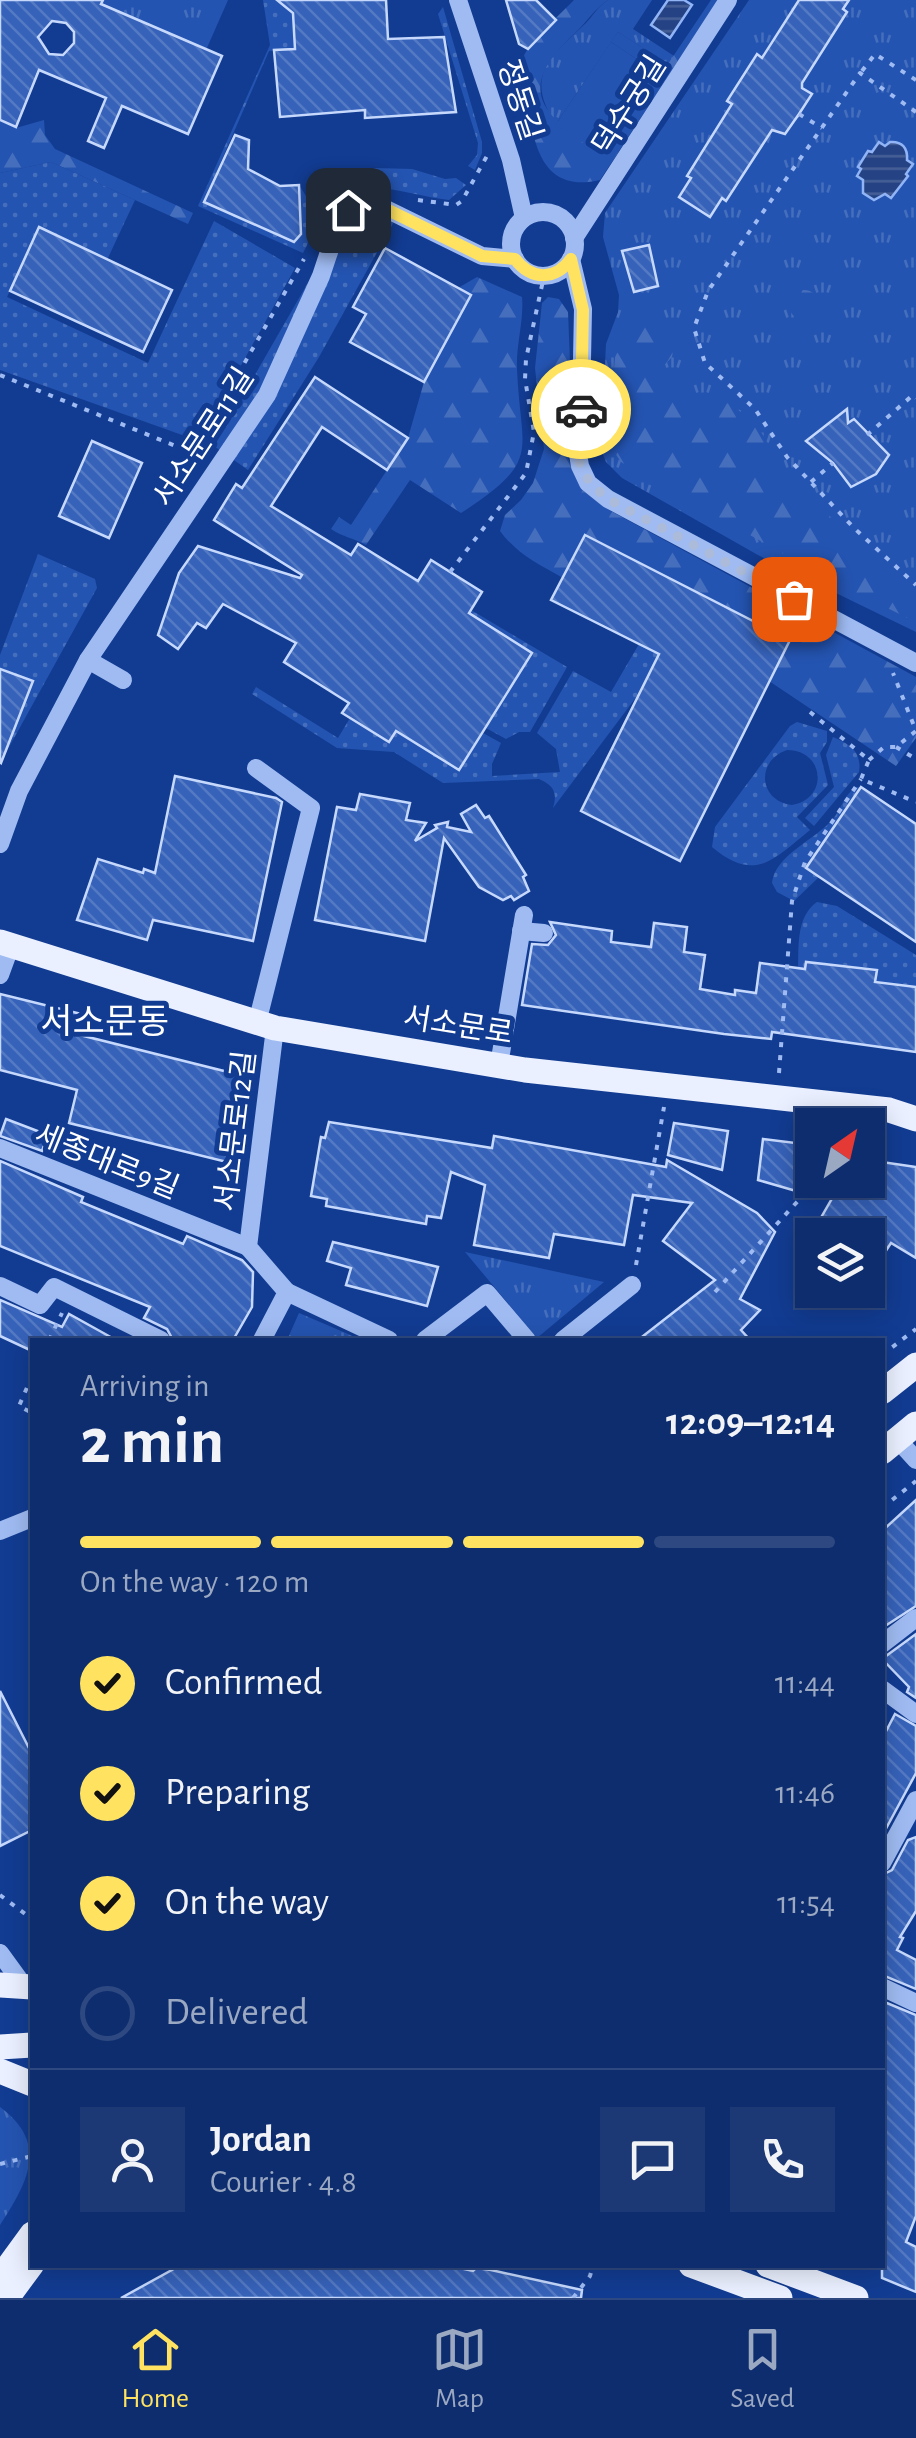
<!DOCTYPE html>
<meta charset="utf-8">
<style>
:root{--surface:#0e2d6e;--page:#1c3976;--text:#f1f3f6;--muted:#9ba8c2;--line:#2e4981;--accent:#ffe360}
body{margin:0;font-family:"Alegreya Sans","Noto Sans KR",sans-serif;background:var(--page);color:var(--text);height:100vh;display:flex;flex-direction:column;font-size:38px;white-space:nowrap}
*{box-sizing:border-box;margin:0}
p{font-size:32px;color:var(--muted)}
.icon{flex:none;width:55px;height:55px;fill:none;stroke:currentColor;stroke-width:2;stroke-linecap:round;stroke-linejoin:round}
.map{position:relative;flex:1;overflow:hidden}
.panel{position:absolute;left:30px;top:1338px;width:855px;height:930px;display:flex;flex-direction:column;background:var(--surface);border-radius:0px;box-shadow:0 5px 25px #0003,0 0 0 2px var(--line)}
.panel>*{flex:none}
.needle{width:65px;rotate:34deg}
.controls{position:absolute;left:795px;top:1108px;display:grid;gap:20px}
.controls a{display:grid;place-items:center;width:90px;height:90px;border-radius:0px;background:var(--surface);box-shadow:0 5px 25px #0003,0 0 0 2px var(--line);font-size:50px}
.pin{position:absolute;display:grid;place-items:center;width:85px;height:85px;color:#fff;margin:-42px;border-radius:20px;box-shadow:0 5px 15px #0006}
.courier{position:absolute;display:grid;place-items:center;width:100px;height:100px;margin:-50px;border:8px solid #ffe360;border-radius:50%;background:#fff;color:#222;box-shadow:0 2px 12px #0007}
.head em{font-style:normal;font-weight:700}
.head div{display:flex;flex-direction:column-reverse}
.head{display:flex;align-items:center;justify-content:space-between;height:170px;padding:0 50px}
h1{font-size:65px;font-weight:700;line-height:75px}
.bar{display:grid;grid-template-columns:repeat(4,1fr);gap:15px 10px;align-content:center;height:120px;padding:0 50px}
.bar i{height:12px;border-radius:8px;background:var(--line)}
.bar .active{background:var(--accent)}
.bar p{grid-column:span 4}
.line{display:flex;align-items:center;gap:25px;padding:0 50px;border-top:2px solid var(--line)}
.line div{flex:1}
.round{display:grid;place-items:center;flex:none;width:105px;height:105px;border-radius:0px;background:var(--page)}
ol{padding:0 50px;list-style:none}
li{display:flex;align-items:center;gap:30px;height:110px}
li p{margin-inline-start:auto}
li .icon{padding:10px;border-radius:50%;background:var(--accent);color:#111;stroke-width:4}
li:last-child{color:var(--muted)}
li i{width:55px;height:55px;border:5px solid var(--line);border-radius:50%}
.tabs{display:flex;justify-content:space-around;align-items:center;height:140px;border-top:2px solid var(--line);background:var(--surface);font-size:28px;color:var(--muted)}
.tabs a{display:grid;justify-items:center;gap:5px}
.tabs .active{color:var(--accent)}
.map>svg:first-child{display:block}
.grass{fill:url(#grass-tufts)}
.forest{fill:url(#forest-firs)}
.garden{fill:url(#garden-dots);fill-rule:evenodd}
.pitch{fill:#2454b1}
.water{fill:url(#water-rules);stroke:#90b4f6;stroke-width:2.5}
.building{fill:url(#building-back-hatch);stroke:#c6d9fd;stroke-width:2.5;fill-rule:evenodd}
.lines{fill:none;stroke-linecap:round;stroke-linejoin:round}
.path{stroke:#9fbbf2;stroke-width:4;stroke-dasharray:5 8;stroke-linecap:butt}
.minor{stroke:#9fbbf2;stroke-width:18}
.major{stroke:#eaf0ff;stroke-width:25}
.done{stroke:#acbbd9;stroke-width:10;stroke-dasharray:0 18}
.route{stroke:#ffe360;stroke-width:12}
.labels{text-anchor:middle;stroke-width:10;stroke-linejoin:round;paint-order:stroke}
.street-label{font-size:30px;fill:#fff;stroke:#123c92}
.quarter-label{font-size:35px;fill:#fff;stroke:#123c92}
</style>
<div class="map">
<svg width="916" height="2298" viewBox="0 0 916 2298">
<defs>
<pattern id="grass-tufts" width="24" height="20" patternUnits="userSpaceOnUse" patternTransform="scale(2.5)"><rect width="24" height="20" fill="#2454b1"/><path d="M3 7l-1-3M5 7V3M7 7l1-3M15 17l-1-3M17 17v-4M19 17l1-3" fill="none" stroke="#456ebd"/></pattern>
<pattern id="forest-firs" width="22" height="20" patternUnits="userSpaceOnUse" patternTransform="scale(2.5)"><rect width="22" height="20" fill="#2454b1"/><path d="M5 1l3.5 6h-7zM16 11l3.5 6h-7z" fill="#456ebd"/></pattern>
<pattern id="garden-dots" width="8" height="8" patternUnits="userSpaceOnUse" patternTransform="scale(2.5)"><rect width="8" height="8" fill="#2454b1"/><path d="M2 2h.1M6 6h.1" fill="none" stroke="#456ebd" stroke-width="1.8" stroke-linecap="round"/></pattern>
<pattern id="water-rules" width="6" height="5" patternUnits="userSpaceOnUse" patternTransform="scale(2.5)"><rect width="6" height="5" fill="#254384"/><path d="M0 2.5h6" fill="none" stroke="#465f96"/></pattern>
<pattern id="building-back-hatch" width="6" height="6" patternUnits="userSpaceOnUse" patternTransform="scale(2.5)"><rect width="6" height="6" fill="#3662b9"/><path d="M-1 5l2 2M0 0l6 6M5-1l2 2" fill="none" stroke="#547ac4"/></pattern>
</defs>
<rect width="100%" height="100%" fill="#123c92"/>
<!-- grass -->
<g class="grass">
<polygon points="103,0 228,0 206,50 101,4"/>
<path d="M608 0H652L633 29 674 56 669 65 618 32 556 124C524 75 550 57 586 23 594 15 597 7 608 0Z"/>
<polygon points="749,0 916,0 916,632 758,555 622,478 606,462 601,450 606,344 618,312 619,295 603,237 605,213"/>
<polygon points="465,1252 604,1282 537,1338"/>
<polygon points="299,1313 362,1340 287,1340"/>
<path d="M0 2107C50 2144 27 2183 0 2225Z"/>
</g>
<!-- forest -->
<g class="forest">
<path d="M574 0H608C595 8 586 23 575 33 512 91 544 116 600 153L656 72 611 42 618 32 668 64 711 0H718L600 180C540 194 533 141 527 97 525 85 520 69 523 58 529 41 561 14 574 0Z"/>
<polygon points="44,120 45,135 55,149 193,213 188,224 51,162 0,173 0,121 16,128"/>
<path d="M477 277 522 297C524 321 516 344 517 368 520 453 544 459 461 513L410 480 366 545C354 538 343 537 331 529L339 517 351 525 408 438 424 382 471 296 458 288Z"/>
<circle cx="804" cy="305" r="15"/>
<path d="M548 297 559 299 568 312 572 415 568 458 582 490 609 510 916 677V738L896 766 769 681 789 639 586 535 563 578C538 564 517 554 500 531L505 515 521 500 533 483 544 449 535 368 542 303Z"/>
<path d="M645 314 656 318 675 339 672 357 651 379 688 417 710 396C734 403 769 428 770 456 771 465 766 471 770 480 776 495 793 503 806 511L818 509 826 512 891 582 892 589 885 600H865L621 462 611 447 608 425 618 330 629 316Z"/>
<polygon points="896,587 916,597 916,622 883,606"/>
</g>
<!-- garden -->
<g class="garden">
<polygon points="263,0 279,0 293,13 295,49 269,51 204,201 294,241 301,234 299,185 313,207 318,224 303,253 198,206 270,45"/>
<polygon points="443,7 482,142 482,153 475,170 468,166 477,155 478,143 438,14"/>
<polygon points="51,162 135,200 107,260 39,227 7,297 148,363 214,221 295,268 199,441 0,370 0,173"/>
<path d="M375 168 412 169 445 179 456 178 466 185 449 200C412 197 359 172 330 205L323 202 339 186Z"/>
<polygon points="369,209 395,220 319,357 248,470 214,446 344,220 351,213"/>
<polygon points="38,554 95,579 97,588 3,758 33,682 0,669 0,655"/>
<polygon points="471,610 567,667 530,732 519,732 506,739 486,728 532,652 469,613"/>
<path d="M639 644 660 653 643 688 553 808C558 792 553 785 539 779L443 783 394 752 337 748 252 694 256 687 338 738 350 718 388 742 396 731 459 770 483 733 501 743 492 764V776L560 772 556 749 537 733 573 671 611 692Z"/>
<path d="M797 722 827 731V742L820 753 828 785 797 817 810 830C773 860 755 883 712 847L715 827 790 726ZM787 750C825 750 829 799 792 805 759 801 755 761 787 750Z"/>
<path d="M833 737C850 744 862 752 859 772L814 826 805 818 834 787 826 755Z"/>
<path d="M856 787H861L806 867 819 877 794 901 777 892 772 883C775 855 815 840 833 819 842 808 843 796 856 787Z"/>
<path d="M817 902 837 906 916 955V987L875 982 876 970 807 962 804 976 798 974C799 950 795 917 817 902Z"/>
</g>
<!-- pitch -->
<polygon class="pitch" points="611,42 656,72 600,154 556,124"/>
<!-- water -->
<g class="water">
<polygon points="668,0 684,0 692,5 670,38 651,25"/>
<path d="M879 142 885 146 890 142C902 141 908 148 907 160L913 164 906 174 908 176 891 198 885 194 874 200 863 193V180L857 176 861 169 858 167 868 151 872 152Z"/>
</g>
<!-- building -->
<g class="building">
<path d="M0 0H103L101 4 222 56 188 134 122 106 104 148 88 141 106 98 39 70 16 127 0 120ZM52 21 66 23 74 32V43L63 55 49 54 38 37Z"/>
<polygon points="277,0 386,0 388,39 444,37 456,112 365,118 365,110 280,117 274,50 295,49 293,13"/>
<polygon points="506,0 536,0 556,20 528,49 519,44"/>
<polygon points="799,0 849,0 843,9 847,12 802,83 802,88 812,94 799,114 785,134 772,130 726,201 722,198 710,217 679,197 691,178 687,176 732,104 727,101 757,54 762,58"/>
<polygon points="235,135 249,140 248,169 280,186 299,185 301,234 294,242 204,202"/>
<polygon points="39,227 172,290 143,352 10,291"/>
<polygon points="649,245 658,286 634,292 622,251"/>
<polygon points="385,248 471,295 424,382 350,342 366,314 353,307"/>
<polygon points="315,377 408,438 387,470 322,427 271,506 351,555 358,544 418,581 431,560 482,592 469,613 532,653 459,770 396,731 389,742 342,713 349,703 284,662 296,643 223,604 206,628 197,623 178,649 158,635 179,573 198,546 300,578 302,575 214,520 236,484 242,488"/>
<polygon points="847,409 848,423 854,419 889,455 876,474 851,487 833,463 806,441"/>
<polygon points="92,441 142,463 109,538 59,516"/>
<polygon points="585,535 790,640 680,861 581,811 659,654 551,600"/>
<polygon points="0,669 33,681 1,763 0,762"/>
<polygon points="175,776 276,798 282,802 253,941 153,920 147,940 77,920 98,859 143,873 144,869 155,873"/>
<polygon points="861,787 916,824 916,942 806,868"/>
<polygon points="360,794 410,803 406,820 426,823 415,841 437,828 435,825 448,822 447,827 471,832 461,814 476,805 485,818 489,816 526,875 523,877 529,891 514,900 511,896 503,900 479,887 444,838 425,941 315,920 337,807 356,810"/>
<polygon points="550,922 612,931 611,942 651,947 654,923 687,927 684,952 705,955 700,989 735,995 735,990 756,993 760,963 805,969 806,962 877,970 875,982 916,987 916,1052 772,1032 771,1039 724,1034 522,1005 532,944 548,945 556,935"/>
<polygon points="0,994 85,1015 80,1035 252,1078 231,1163 69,1123 77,1090 0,1070"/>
<polygon points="6,1119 48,1135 42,1151 0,1136"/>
<polygon points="329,1122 492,1148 494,1136 666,1167 667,1160 757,1213 775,1232 740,1299 760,1310 741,1330 750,1340 638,1340 715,1280 663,1241 692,1203 633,1195 624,1245 554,1234 549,1258 474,1245 485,1185 451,1172 441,1218 427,1216 426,1224 326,1206 327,1199 311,1196 321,1137 325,1138"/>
<polygon points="674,1123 728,1131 722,1170 668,1155"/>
<polygon points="763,1139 812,1145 812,1159 796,1191 758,1180"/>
<polygon points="868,1160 916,1167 916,1258 891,1243 868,1278 868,1235 811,1235 841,1183 868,1180"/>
<polygon points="0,1161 83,1197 81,1202 183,1244 187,1236 242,1260 253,1272 252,1307 233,1340 173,1340 167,1329 144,1318 150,1307 0,1246"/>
<polygon points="333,1242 438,1267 427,1306 346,1285 351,1268 327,1261"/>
<polygon points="0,1300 62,1327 69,1314 116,1340 32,1340 32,1351 0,1336"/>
<polygon points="916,1500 916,1606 882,1628 882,1531"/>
<polygon points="916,1634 916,1698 907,1692 909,1687 882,1659"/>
<polygon points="0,1691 32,1754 32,1830 0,1846"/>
<polygon points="895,1714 916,1726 916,1773 882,1836 882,1739"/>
<polygon points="916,1837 916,1911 900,1937 903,1938 897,1950 916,1960 916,1989 882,1975 882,1875 892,1870 908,1840"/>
<polygon points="882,2001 916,2015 916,2216 906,2242 916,2247 916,2292 882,2278"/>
<polygon points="181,2265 445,2265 473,2271 476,2268 491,2270 582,2290 581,2298 121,2298"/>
</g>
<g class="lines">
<!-- path -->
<g class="path">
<polyline points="862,71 875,54 916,80"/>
<polyline points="916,112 860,73 708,291 694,328 705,363 755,409 787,457 854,528 916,585"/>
<polyline points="799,114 822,128"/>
<polyline points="418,200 456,205 462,201 488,154"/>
<polyline points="0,375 193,453 304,259"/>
<polyline points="867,435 913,395 916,398"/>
<polyline points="811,482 833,463"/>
<polyline points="450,572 526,473 534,432 525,379 526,359 544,276"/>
<polyline points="810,712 869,760 861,779 916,802"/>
<polyline points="896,747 916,759"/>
<polyline points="869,760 884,747 896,747 916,731 893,673"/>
<polyline points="779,1073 792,901 805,862 861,779"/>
<polyline points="636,1265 664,1107"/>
<polyline points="715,1292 817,1180"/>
<polyline points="49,1340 62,1313"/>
<polyline points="882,1355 916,1329"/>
<polyline points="32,1376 19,1406 32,1413"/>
<polyline points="882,1508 916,1481"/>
<polyline points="0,1895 32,1919"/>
<polyline points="0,2164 32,2156"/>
<polyline points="573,2298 590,2276 593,2265"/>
</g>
<!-- minor -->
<g class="minor">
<polyline points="458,0 511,160 524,218"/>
<circle cx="543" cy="244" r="32"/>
<polyline points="574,238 728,0"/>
<polyline points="571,259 583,309 581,411 577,448 580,466 588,483 608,499 916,663"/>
<polyline points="88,660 123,680"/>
<polyline points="256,768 311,808 257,1023"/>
<polyline points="0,844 19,791 88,660 267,395 321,276 340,219 360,202 384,208 482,256 515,259"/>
<polyline points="521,931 544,933"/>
<polyline points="0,975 11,945"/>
<polyline points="499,1065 524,915"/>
<polyline points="0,1148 248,1247"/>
<polyline points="0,1286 40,1305 54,1287 161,1340"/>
<polyline points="287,1292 389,1340"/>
<polyline points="262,1340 287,1292 248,1247 275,1028"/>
<polyline points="425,1340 487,1293 527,1340"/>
<polyline points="563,1340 632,1285"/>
<polyline points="897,1439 916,1460"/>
<polyline points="0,1531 32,1518"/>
<polyline points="882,1644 916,1618"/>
<polyline points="882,1689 916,1714"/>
<polyline points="882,1863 916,1800"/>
<polyline points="0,1953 24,1986"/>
<polyline points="882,1987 916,2003"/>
</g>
<!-- major -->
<g class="major">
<polyline points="0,942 275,1028 525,1070 889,1110 916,1119"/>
<polyline points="882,1392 916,1365"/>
<polyline points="882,1452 916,1424"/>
<polyline points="0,1985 32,1987"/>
<polyline points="0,2047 32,2045"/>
<polyline points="0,2071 32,2084"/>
<polyline points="691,2265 780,2298"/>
<polyline points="768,2265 856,2298"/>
<polyline points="0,2278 32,2234"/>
<polyline points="7,2298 32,2264"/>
</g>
</g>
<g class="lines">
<!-- done -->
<path class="done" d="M581 409C577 453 570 468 608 499L794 599"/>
<!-- route -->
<path class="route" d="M348 210 360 202 384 208 482 256 515 259C531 280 555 281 571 259L583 310 581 409"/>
</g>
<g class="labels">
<!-- street labels -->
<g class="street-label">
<text transform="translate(520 100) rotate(72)" y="10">정동길</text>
<text transform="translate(629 105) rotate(-58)" y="10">덕수궁길</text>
<text transform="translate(203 437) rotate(-57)" y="10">서소문로11길</text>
<text transform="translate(458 1025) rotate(9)" y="10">서소문로</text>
<text transform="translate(235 1131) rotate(-83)" y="10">서소문로12길</text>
<text transform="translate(107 1161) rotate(22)" y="10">세종대로9길</text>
</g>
<!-- quarter labels -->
<g class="quarter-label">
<text x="105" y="1033">서소문동</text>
</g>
</g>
</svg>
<div class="controls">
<a><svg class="needle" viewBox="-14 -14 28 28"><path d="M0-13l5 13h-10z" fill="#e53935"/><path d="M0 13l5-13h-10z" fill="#9ba8c2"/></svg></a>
<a><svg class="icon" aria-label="layers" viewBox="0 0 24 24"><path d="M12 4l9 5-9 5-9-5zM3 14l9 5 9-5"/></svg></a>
</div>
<div class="pin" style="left:794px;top:599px;background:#ea580c"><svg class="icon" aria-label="bag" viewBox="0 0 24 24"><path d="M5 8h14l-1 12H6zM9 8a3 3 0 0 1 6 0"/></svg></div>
<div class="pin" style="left:348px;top:210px;background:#1f2937"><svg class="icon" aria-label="home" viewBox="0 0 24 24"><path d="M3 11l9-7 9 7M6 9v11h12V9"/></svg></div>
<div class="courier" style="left:581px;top:409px"><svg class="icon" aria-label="car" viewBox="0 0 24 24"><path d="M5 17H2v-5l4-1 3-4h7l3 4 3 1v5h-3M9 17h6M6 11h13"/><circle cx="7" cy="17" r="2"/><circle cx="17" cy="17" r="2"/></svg></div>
<section class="panel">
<div class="head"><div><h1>2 min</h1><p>Arriving in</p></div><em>12:09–12:14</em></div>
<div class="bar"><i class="active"></i><i class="active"></i><i class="active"></i><i></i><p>On the way · 120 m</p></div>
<ol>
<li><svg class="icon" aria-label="check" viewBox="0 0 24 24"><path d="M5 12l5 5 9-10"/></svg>Confirmed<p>11:44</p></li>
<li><svg class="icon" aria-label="check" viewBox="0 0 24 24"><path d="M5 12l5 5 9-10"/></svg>Preparing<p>11:46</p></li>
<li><svg class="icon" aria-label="check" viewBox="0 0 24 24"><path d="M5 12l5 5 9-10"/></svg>On the way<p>11:54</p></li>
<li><i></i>Delivered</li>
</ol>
<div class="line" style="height:180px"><a class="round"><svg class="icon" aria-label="person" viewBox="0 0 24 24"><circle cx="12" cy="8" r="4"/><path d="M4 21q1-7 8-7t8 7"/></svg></a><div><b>Jordan</b><p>Courier · 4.8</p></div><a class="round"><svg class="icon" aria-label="chat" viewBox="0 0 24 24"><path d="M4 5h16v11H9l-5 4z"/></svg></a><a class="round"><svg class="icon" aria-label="phone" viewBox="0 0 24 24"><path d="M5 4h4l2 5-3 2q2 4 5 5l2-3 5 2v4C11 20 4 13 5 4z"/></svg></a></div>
</section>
</div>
<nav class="tabs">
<a class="active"><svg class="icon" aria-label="home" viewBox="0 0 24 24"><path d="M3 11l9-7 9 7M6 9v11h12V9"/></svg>Home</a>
<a><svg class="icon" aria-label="map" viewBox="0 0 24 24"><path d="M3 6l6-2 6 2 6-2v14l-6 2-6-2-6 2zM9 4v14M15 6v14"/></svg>Map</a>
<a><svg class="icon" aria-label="saved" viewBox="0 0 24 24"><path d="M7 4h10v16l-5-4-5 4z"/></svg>Saved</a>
</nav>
